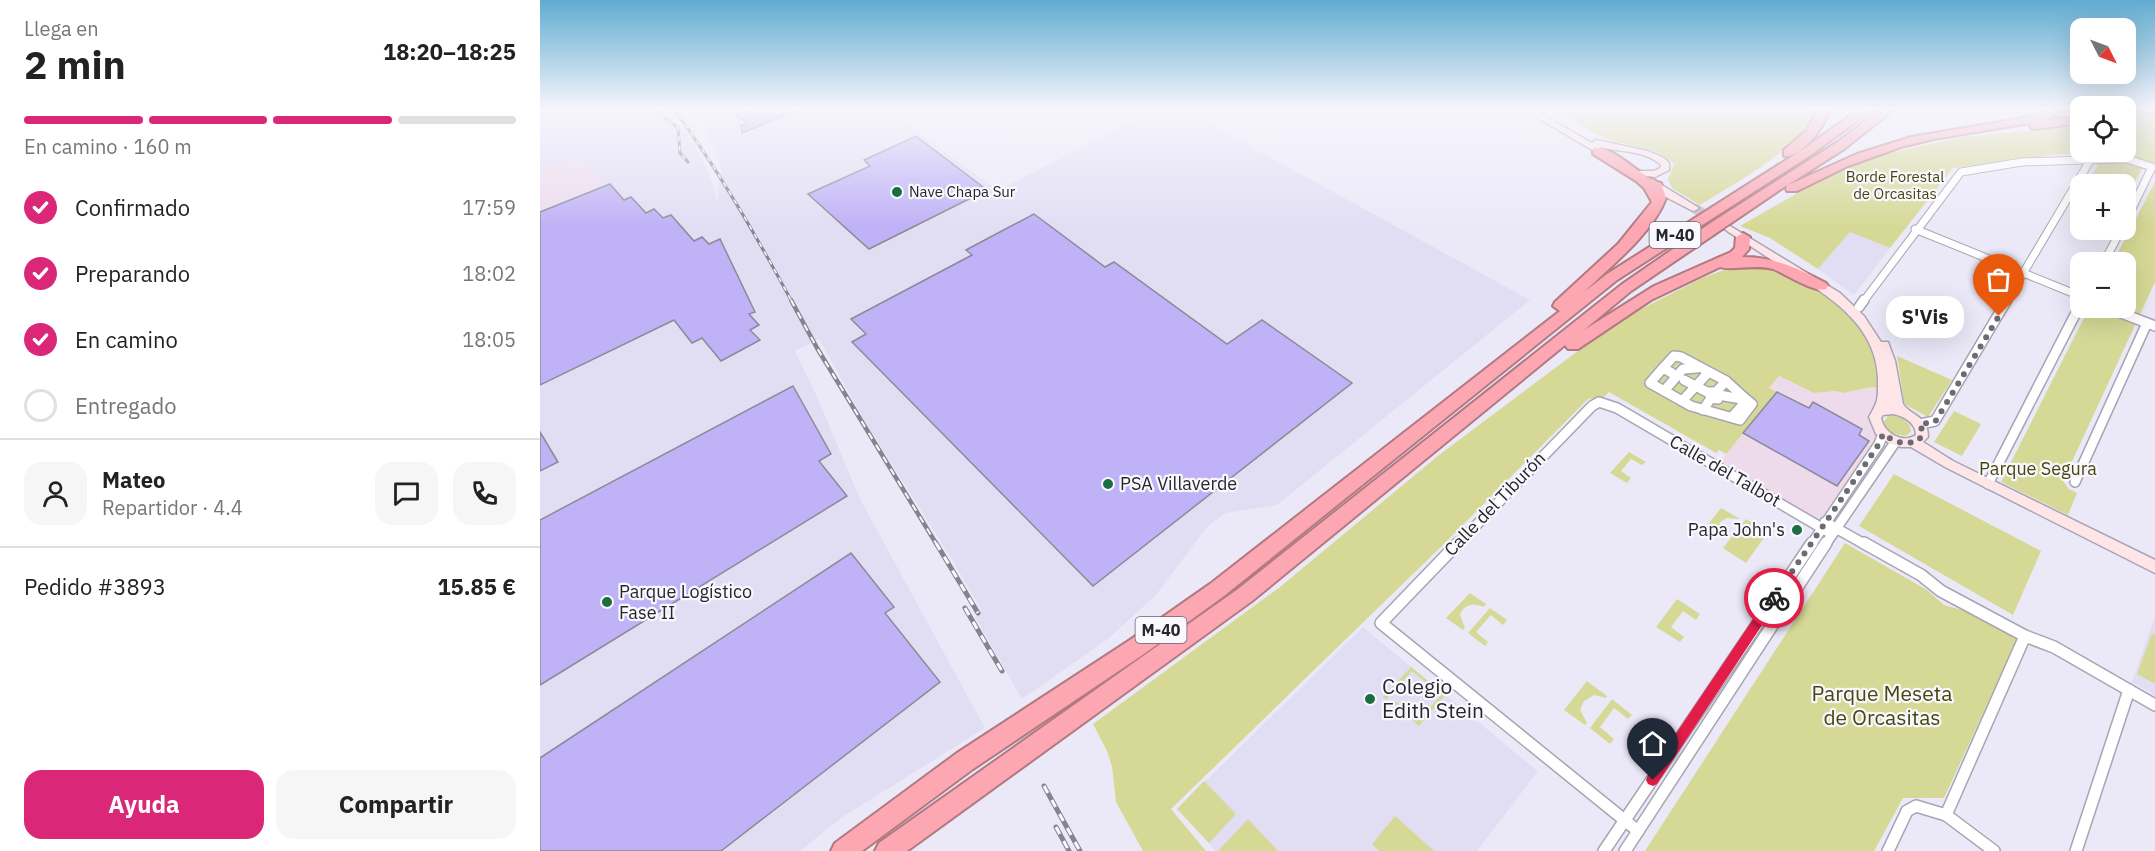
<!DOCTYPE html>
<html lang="es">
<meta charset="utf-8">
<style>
:root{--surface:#fff;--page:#f6f6f6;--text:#222;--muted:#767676;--line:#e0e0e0;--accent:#db2777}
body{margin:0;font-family:"IBM Plex Sans",sans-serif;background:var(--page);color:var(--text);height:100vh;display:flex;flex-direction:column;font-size:22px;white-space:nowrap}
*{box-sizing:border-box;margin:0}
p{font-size:20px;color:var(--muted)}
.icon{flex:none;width:33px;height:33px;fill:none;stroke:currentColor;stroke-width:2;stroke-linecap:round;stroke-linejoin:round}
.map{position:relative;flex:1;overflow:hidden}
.sheet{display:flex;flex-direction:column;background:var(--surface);width:540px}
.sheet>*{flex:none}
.needle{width:39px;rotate:132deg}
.controls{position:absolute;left:1530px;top:18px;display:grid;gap:12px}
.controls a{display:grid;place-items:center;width:66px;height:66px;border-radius:12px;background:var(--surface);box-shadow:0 6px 24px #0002;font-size:30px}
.pin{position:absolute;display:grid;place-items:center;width:51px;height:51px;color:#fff;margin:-62px -26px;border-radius:50% 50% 50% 0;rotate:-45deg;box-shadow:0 0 6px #0007}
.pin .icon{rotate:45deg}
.courier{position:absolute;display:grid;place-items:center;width:60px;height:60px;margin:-30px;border:4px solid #e11d48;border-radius:50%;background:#fff;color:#222;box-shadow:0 2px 8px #0007}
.bubble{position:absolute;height:42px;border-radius:18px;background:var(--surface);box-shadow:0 6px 24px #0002;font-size:20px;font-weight:800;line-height:42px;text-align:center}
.overview em{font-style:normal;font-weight:800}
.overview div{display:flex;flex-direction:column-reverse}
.overview{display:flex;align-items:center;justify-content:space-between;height:102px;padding:0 24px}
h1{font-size:39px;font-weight:800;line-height:45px}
.bar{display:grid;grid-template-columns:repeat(4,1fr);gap:9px 6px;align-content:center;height:72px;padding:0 24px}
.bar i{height:8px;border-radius:4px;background:var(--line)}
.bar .current{background:var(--accent)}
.bar p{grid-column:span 4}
.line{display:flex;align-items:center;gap:15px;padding:0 24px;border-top:2px solid var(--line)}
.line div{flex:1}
.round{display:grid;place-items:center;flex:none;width:63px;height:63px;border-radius:18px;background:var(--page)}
ol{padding:0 24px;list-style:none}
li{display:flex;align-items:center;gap:18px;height:66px}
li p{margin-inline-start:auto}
li .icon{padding:6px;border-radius:50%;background:var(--accent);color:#fff;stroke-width:4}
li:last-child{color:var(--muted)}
li i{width:33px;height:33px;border:3px solid var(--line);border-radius:50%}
.primary-button{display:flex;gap:12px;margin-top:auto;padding:12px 24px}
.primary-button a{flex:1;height:69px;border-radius:18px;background:var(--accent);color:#fff;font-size:24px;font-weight:800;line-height:69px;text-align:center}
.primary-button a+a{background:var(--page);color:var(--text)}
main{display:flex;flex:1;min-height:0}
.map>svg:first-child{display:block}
.commercial{fill:#eddbec}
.built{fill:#e1def4}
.green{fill:#d6d996}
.building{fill:#bfb2f6;stroke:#8c8a97;stroke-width:1.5}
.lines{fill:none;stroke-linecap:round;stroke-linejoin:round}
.secondary-tunnel{stroke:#c4c2cf;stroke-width:10;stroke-dasharray:10 4.5;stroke-linecap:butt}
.street-far2-casing{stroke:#a7a5b3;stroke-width:9}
.street-far1-casing{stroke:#a7a5b3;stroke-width:12}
.street-casing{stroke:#a7a5b3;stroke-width:14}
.secondary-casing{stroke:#a7a5b3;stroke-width:3}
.highway-casing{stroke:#b17a82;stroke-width:4}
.street-far2{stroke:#fff;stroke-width:7}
.street-far1{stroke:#fff;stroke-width:9}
.street{stroke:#fff;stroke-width:11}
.secondary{fill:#fee5e8;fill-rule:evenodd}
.highway{fill:#fca7b1;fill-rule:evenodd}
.rail-far2-casing{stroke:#85848e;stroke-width:3}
.rail-far1-casing{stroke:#85848e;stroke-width:4.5}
.rail-casing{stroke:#85848e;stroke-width:5}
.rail-far2{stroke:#f8f8fe;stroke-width:1.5;stroke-dasharray:5;stroke-linecap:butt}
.rail-far1{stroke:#f8f8fe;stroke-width:2;stroke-dasharray:7;stroke-linecap:butt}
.rail{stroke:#f8f8fe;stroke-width:3;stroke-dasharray:8;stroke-linecap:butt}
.route{fill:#e11d48}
.done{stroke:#6c6a73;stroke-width:6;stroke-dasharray:0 10.8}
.poi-dot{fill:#1a6e40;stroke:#f8f8fe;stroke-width:2}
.labels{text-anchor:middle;stroke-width:4.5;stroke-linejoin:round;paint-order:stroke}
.far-park-label{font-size:15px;fill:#47470e;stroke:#f8f8fe}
.far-poi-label{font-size:15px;fill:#27262b;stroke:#f8f8fe;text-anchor:start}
.shield{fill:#f8f8fe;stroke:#66656a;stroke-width:1.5}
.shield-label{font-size:16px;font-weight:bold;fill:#27262b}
.park-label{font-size:18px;fill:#47470e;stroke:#f8f8fe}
.street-label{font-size:18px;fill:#27262b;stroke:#f8f8fe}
.poi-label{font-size:18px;fill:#27262b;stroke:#f8f8fe;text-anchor:start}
.near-poi-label{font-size:21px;fill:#27262b;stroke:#f8f8fe;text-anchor:start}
.near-park-label{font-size:21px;fill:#47470e;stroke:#f8f8fe}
</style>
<main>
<section class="sheet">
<div class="overview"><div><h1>2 min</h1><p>Llega en</p></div><em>18:20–18:25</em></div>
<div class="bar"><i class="current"></i><i class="current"></i><i class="current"></i><i></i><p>En camino · 160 m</p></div>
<ol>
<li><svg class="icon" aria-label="check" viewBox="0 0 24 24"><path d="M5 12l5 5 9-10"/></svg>Confirmado<p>17:59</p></li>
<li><svg class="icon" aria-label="check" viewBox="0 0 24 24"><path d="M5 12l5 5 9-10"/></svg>Preparando<p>18:02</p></li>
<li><svg class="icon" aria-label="check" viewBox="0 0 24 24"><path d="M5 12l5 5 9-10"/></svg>En camino<p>18:05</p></li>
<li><i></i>Entregado</li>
</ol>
<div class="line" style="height:108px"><a class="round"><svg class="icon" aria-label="person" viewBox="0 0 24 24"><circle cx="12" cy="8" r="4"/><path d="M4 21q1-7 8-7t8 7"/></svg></a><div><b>Mateo</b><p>Repartidor · 4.4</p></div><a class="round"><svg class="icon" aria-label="chat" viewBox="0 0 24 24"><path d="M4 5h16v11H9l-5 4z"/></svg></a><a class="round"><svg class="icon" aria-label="phone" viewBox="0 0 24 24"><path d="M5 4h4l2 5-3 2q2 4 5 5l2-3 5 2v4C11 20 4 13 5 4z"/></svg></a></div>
<div class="line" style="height:78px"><div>Pedido #3893</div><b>15.85 €</b></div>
<div class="primary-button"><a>Ayuda</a><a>Compartir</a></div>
</section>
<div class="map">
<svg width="1615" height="851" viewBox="0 0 1615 851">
<rect width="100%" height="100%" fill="#ebe9f8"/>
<!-- commercial -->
<g class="commercial">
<polygon points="0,108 55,108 0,130"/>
<polygon points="29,157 36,157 67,181 0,210 0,170"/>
<polygon points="1239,376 1274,393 1296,391 1303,393 1332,387 1345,390 1338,413 1343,434 1281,527 1176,466 1236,392 1228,388"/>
</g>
<!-- built -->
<g class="built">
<polygon points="55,108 122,108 127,111 153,141 171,178 177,202 181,166 163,122 151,108 343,108 458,190 620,108 640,108 990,300 737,505 685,513 667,527 616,595 568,639 482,699 435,617 442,611 411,558 324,420 279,339 255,351 278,399 319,497 445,728 301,818 260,851 0,851 0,210 66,181 36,157 0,170 0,130"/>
<polygon points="1310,232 1350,248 1314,295 1278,269"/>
<polygon points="1615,616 1615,695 1592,682"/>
<polygon points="823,627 998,771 937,851 676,851 637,809"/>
</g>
<!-- green -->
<g class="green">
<path d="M1013 108H1278C1255 153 1202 178 1160 205L1132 188 1128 179 1134 164C1115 146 1091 147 1068 139 1049 132 1031 118 1013 108Z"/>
<polygon points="1586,113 1615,116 1615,164 1585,154 1520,154 1413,168 1350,248 1310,232 1278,269 1230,238 1200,226 1261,191 1315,164 1341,155 1423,137 1540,126 1540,152 1586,152"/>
<polygon points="1559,163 1589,163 1602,168 1589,193 1586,192 1586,184 1571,184 1570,180 1553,174"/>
<polygon points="1615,182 1615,282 1523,481 1529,489 1537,493 1528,515 1461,482 1549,308 1586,308 1586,262 1573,262"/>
<path d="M1228 264C1247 274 1270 281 1287 294 1318 315 1339 350 1338 388L1332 387 1303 393 1296 391 1274 393 1239 376 1229 388 1237 392 1186 454 1179 450 1176 453 1069 392 1063 398 1048 399 908 540 631 809 666 851H603L576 802 572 767 567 751 553 724 740 587 899 455 1078 321 1162 278 1198 265Z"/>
<polygon points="1357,356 1412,380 1388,417 1366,405 1364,402"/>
<polygon points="1414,411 1441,424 1422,456 1394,442"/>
<path d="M1348 416C1359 415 1371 420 1371 432L1365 436 1351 433 1343 423Z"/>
<polygon points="1089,452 1106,462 1102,465 1091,459 1081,471 1091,478 1087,483 1070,473"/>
<polygon points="1354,474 1501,551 1473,615 1319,526"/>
<polygon points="1181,508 1200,519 1187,518 1180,522 1178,530 1184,540 1165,528"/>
<polygon points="1206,519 1228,532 1206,563 1183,548"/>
<polygon points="1305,543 1387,590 1404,605 1433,613 1478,638 1404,798 1363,798 1334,851 1105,851"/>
<path d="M930 593 946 604 944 607C934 602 924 604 920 615L925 628 923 630 906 618Z"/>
<polygon points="1137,599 1160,614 1156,620 1143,611 1131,627 1144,637 1140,642 1116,627"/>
<polygon points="950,608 967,620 963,625 951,615 936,632 948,642 945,646 928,633"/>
<polygon points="1612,633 1615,635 1615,684 1597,674"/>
<polygon points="871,667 905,695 879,726 853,703 855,701 879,720 901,695 872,671 846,700 843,697"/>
<polygon points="1047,681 1067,696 1066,698 1054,695 1044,701 1040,710 1047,723 1045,725 1024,710"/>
<polygon points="1072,699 1092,715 1088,719 1074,708 1060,727 1074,739 1070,744 1050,728"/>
<polygon points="664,781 696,814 669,843 637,809"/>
<polygon points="855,816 894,851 839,851 832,844"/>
<polygon points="708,819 738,851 678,851"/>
</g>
<!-- building -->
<g class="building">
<polygon points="211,108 262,108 202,133 201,126 208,123 196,115"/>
<polygon points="376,136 447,190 329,249 268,194 330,166 324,160"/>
<polygon points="70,184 84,200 91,197 106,213 114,209 123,218 131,215 154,241 162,237 169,244 180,239 215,312 209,314 219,325 210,330 220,340 181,361 162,338 152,343 134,320 0,385 0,212"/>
<polygon points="494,214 565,267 574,262 687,344 722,320 812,383 553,586 312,342 326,334 311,319 432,255 426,250"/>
<polygon points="253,386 291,454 279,461 307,496 0,685 0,520"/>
<polygon points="1237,392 1269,408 1273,402 1322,429 1319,435 1329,441 1297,486 1203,433"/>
<polygon points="0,432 18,462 0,471"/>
<polygon points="311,553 354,607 345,613 400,682 181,851 0,851 0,758"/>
</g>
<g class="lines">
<!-- secondary-tunnel -->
<polyline class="secondary-tunnel" points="1154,208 1187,227"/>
<!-- street-far2 casing -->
<g class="street-far2-casing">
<g id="street-far2">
<polyline points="1375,229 1540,296"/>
<polyline points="1564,262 1581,230"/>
<polyline points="1323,302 1421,172 1482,162 1575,159 1587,159 1612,167 1586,221"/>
<polyline points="1466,302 1551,159"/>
</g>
</g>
<!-- street-far1 casing -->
<g class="street-far1-casing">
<g id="street-far1">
<polyline points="1319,307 1324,300"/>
<polyline points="1568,308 1615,326"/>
<polyline points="1123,368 1134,356 1141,357 1186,381 1176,392"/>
<polyline points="1132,373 1123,368 1110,383 1151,406 1200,420 1212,404 1207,400 1179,395"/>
<polyline points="1144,380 1169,393"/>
<polyline points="1186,381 1207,400 1192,417"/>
<polyline points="1124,391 1143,369 1157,368"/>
<polygon points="1169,392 1176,392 1179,395 1178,399 1171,398"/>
<polyline points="1142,401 1167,374"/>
<polyline points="1163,410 1171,398"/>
<polyline points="1380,424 1395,421 1467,300"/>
<polyline points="1535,482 1607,323"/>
<polyline points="1448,484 1540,305"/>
<polyline points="1285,522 1326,545"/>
<polyline points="917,545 1052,406 1059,402 1077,408 1292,534"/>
<polyline points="1271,545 1339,444 1343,434"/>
<polyline points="1285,545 1356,441"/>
</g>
</g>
<!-- street casing -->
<g class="street-casing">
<g id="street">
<polyline points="918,543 841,623 1098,831"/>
<polyline points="1324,543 1381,575 1401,591 1485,636 1514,647 1615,705"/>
<polyline points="1406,815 1454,851"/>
<polyline points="1064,851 1272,543"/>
<polyline points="1085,851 1286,543"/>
<polyline points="1348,851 1367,811 1376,806 1406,815 1485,636"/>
<polyline points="1536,851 1589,690"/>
</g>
</g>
<!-- secondary casing -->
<g class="secondary-casing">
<g id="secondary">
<path d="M981 108H991L1052 143 1056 140 1108 151 1124 158 1129 163V170L1115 177 1097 175V171H1114L1120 168 1121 165C1106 150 1078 152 1059 147L1071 155 1067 158 1064 157Z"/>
<polygon points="1112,179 1159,208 1154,211 1151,210 1122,195 1107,182"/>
<path d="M1190 226 1300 293 1324 316 1341 342H1348L1355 361 1363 404C1372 417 1388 415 1388 437L1383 442 1413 461 1615 560V573L1405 467 1371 447H1361L1349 443 1336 434 1329 417C1339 400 1338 399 1338 378 1336 326 1292 298 1252 273 1230 259 1209 245 1187 231L1185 229ZM1353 414C1364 416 1376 423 1376 435 1362 444 1344 433 1341 418L1343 415Z"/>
</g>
</g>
<!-- highway casing -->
<g class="highway-casing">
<g id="highway">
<path d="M1279 108H1291C1285 124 1263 159 1244 156V150L1266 131Z"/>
<path d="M1321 108H1335L1271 155 1077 280 684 596 604 654 433 769 322 851H291L295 843 417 753 590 640 670 584 1020 311 1013 306 1015 302 1078 244 1112 202 1104 188 1096 181 1053 154V148C1073 144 1102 179 1121 183L1126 198C1113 233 1071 266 1044 292L1067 274 1262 150Z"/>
<path d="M1343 108H1356L1304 149 1248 185 1317 154 1371 137 1478 119 1515 108H1531L1500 121 1540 116V123L1495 129 1491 128 1490 123 1394 139 1361 147 1308 166 1257 191H1247L1246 188 1247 185 1091 291 1044 330 1114 286 1191 252 1195 248 1196 237 1203 233 1210 237 1209 249 1202 257C1232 256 1259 269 1286 283L1288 286 1286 289C1274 293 1246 274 1233 269 1215 264 1190 271 1180 267L1111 300 1038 349H1028L1025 345 712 601 367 851H335L339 843 698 589 1081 285 1169 224 1296 143Z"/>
<polygon points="1592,108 1615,108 1615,114 1594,110"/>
</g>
</g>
<!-- street-far2 -->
<use href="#street-far2" class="street-far2"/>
<!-- street-far1 -->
<use href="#street-far1" class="street-far1"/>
<!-- street -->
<use href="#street" class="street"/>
<!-- secondary -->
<use href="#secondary" class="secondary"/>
<!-- highway -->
<use href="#highway" class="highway"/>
<!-- rail-far2 casing -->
<g class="rail-far2-casing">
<g id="rail-far2">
<polyline points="113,108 138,128 140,153 148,162"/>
<path d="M133 108C178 169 216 235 252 302"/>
</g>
</g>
<!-- rail-far1 casing -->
<g class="rail-far1-casing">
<polyline id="rail-far1" points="251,300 277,348 397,545"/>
</g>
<!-- rail casing -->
<g class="rail-casing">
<g id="rail">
<polyline points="396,543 438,613"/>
<polyline points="425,608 462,671"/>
<polyline points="504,786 540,851"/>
<polyline points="516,827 529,851"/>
</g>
</g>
<!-- rail-far2 -->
<use href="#rail-far2" class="rail-far2"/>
<!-- rail-far1 -->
<use href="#rail-far1" class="rail-far1"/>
<!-- rail -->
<use href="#rail" class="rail"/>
</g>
<!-- sky -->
<linearGradient id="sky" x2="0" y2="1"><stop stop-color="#60acd0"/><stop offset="0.48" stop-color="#f6f5fc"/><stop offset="1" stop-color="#f6f5fc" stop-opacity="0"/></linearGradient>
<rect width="1615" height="227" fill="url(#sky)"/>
<!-- route -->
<polygon class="route" points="1234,593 1240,598 1238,601 1117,784 1113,786 1108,784 1106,780 1108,775 1230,594"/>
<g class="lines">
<!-- done -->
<path class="done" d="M1234 598 1339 444 1343 434C1354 442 1366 446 1379 440L1383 433 1380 424 1395 422 1459 316"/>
</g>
<!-- markers -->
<g class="poi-dot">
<circle cx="357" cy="192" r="6"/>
<circle cx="568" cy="484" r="6"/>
<circle cx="1257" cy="530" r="6"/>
<circle cx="67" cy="602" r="6"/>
<circle cx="830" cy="699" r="6"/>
</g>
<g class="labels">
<!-- far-park labels -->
<g class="far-park-label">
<text x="1355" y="182">Borde Forestal<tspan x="1355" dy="17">de Orcasitas</tspan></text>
</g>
<!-- far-poi labels -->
<g class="far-poi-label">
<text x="369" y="197">Nave Chapa Sur</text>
</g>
<!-- shield labels -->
<g class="shield">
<rect x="1109.5" y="222" width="51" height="26" rx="4.5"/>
<rect x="595.5" y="617" width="51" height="26" rx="4.5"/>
</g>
<g class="shield-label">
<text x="1135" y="241">M-40</text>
<text x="621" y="636">M-40</text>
</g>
<!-- park labels -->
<g class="park-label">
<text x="1498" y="475">Parque Segura</text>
</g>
<!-- street labels -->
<g class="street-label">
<text transform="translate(1185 471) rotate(30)" y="6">Calle del Talbot</text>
<text transform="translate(955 504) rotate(-46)" y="6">Calle del Tiburón</text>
</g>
<!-- poi labels -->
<g class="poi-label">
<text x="580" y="490">PSA Villaverde</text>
<text x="1245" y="536" text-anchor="end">Papa John's</text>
<text x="79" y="598">Parque Logístico<tspan x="79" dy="21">Fase II</tspan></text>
</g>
<!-- near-poi labels -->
<g class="near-poi-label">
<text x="842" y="694">Colegio<tspan x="842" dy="24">Edith Stein</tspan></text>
</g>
<!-- near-park labels -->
<g class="near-park-label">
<text x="1342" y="701">Parque Meseta<tspan x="1342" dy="24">de Orcasitas</tspan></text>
</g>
</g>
</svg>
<div class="controls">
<a><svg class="needle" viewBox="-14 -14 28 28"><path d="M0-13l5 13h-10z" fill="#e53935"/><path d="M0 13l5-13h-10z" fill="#767676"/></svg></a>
<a><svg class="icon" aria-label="locate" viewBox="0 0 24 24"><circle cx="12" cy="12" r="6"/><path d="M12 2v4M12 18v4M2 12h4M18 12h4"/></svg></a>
<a>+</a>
<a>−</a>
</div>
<div class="pin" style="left:1459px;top:316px;background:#ea580c"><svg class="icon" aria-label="bag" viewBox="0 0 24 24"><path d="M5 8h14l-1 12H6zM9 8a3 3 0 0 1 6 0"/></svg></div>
<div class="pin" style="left:1113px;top:780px;background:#1f2937"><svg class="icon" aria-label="home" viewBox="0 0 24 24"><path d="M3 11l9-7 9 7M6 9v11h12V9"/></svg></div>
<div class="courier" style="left:1234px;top:598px"><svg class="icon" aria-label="bike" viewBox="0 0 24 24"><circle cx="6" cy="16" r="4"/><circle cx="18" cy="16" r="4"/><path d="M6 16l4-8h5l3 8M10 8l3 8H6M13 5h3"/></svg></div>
<div class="bubble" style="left:1346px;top:296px;width:78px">S'Vis</div>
</div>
</main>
